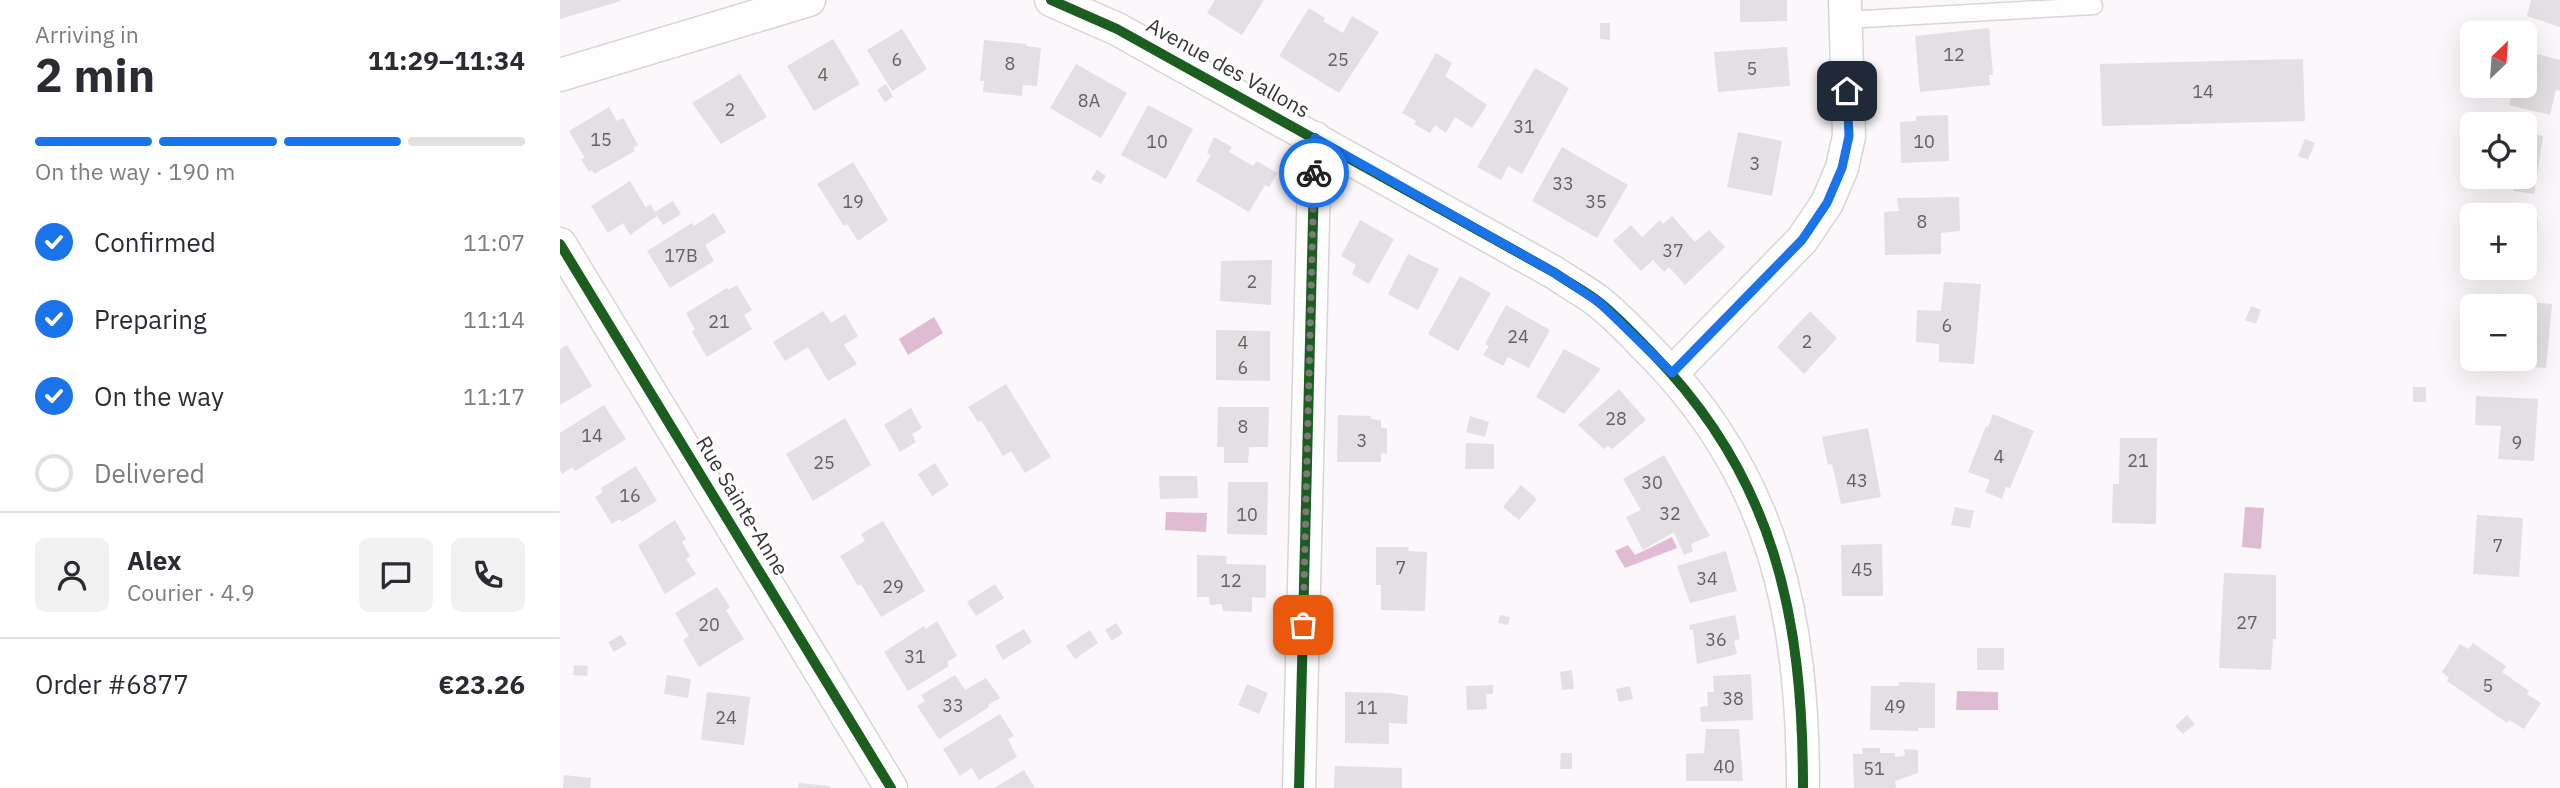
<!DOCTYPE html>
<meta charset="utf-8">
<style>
:root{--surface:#fff;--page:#f2f2f3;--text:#2b2b33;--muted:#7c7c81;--line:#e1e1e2;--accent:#1a73e8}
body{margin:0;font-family:"IBM Plex Sans",sans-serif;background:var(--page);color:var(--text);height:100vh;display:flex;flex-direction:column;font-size:26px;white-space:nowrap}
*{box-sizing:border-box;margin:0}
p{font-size:23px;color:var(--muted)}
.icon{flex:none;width:38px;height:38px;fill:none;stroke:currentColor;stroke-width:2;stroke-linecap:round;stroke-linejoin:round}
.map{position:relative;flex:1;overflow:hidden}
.side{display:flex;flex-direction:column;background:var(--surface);width:560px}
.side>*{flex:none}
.needle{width:46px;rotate:25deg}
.buttons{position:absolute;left:1900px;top:21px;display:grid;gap:14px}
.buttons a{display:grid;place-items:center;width:77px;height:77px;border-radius:10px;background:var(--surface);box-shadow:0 7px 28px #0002;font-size:35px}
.pin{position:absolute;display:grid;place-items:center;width:60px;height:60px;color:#fff;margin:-30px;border-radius:14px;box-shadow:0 4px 10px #0006}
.courier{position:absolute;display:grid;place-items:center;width:70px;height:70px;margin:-35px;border:5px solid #1a73e8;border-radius:50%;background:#fff;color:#222;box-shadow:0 2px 9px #0007}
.overview em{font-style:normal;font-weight:700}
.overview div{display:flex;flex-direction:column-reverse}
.overview{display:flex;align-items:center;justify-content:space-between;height:119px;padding:0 35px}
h1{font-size:46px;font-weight:700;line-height:52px}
.bar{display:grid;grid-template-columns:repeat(4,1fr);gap:10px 7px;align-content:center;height:84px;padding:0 35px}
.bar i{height:9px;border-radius:5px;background:var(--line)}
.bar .selected{background:var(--accent)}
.bar p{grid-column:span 4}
.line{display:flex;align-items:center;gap:18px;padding:0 35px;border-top:2px solid var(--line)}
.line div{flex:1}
.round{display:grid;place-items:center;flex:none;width:74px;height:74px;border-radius:10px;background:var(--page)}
ol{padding:0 35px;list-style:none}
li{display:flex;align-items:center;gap:21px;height:77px}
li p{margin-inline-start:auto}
li .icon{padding:7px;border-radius:50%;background:var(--accent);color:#fff;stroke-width:4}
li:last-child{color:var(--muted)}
li i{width:38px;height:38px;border:4px solid var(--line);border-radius:50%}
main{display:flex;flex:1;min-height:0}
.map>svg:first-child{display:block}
.water{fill:#e0bbd4}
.building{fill:#e3dfe2}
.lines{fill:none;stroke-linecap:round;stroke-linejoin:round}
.service-casing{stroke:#d8d4d7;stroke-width:19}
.minor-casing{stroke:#d8d4d7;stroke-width:35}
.service{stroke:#fffefe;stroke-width:16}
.minor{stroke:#fffefe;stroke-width:32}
.cycleway-casing{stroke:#fff;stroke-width:15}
.cycleway{stroke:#1b5e20;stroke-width:10}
.done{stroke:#7d797b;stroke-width:7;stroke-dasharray:0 12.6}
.route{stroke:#1a73e8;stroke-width:9}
.labels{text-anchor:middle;stroke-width:5;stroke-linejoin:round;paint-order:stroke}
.number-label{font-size:18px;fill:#646164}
.street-label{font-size:21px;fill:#383537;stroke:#fff}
</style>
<main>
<section class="side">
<div class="overview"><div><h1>2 min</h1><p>Arriving in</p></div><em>11:29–11:34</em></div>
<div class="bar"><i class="selected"></i><i class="selected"></i><i class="selected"></i><i></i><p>On the way · 190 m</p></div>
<ol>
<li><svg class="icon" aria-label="check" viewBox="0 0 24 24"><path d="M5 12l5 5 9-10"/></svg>Confirmed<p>11:07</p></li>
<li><svg class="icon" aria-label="check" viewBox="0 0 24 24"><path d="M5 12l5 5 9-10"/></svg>Preparing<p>11:14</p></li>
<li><svg class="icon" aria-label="check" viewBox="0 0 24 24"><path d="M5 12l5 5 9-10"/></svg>On the way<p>11:17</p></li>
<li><i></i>Delivered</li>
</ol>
<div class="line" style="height:126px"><a class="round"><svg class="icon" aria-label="person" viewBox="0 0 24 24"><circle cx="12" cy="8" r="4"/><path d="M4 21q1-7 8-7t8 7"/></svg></a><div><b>Alex</b><p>Courier · 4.9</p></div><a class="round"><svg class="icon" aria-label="chat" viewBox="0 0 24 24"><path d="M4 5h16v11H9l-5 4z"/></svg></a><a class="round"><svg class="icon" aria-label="phone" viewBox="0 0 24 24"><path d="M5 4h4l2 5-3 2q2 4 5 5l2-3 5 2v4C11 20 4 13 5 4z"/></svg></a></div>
<div class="line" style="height:91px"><div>Order #6877</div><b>€23.26</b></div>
</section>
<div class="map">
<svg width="2000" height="788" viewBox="0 0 2000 788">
<rect width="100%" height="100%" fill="#fcf7fa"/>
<!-- water -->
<g class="water">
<polygon points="374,317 383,333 348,355 339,339"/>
<polygon points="1685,507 1704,508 1701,549 1682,547"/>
<polygon points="606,512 647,513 646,532 605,530"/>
<polygon points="1112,537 1117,548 1065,568 1055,551 1068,545 1075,555"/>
<polygon points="1397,691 1438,692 1438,710 1396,710"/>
</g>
<!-- building -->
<g class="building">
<polygon points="0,0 61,0 61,1 0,19"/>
<polygon points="655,0 704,0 682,35 647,13"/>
<polygon points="1180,0 1227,0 1227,21 1180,22"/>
<polygon points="1971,0 2000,0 2000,27 1967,16"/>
<polygon points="749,8 765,18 763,21 783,33 792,16 819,32 779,93 719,56"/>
<polygon points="1040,23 1050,23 1050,40 1040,39"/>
<polygon points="1429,28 1433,75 1429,75 1430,85 1360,92 1355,36"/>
<polygon points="342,29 367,69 332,91 307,50"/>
<polygon points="273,39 300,84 254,111 227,66"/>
<polygon points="424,40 466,44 466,46 481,48 477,86 463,85 462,96 423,92 424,81 420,81"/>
<polygon points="1227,47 1230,86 1158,92 1154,52"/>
<polygon points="1965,51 2000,60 2000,91 1996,90 1990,115 1949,105 1954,86 1965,86"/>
<polygon points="876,53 892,63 885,76 927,105 912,128 895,117 886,133 875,125 870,133 854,124 856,121 842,113"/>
<polygon points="1743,59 1745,121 1542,126 1540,64"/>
<polygon points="516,64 567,93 541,138 490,108"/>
<polygon points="975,68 1009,88 962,174 948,166 941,180 917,167"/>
<polygon points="180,74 207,117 161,144 132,103"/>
<polygon points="326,84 333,97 325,102 317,90"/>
<polygon points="588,105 633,129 606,179 561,155"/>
<polygon points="49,107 57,121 63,118 78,145 73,148 75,151 34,174 32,170 29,172 21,159 25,158 9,131"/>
<polygon points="1388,115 1389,161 1341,163 1340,122 1356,121 1356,116"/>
<polygon points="1178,132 1222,141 1212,196 1167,187"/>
<polygon points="1965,133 1983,136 1974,194 1953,191 1955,177 1965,177"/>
<polygon points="654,137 672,147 669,152 693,166 697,161 717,173 709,187 705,185 689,212 636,181 651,155 647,153"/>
<polygon points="1745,139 1755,143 1748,160 1738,156"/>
<polygon points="1002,147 1068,185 1037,238 972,201"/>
<polygon points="293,162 328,220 298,241 287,224 284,226 257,184"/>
<polygon points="537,170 546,176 541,184 531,179"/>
<polygon points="70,181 86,208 90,204 95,212 113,201 121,214 103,225 97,216 70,235 63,223 48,233 31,206"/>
<polygon points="1399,197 1400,231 1381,233 1381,254 1325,255 1324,212 1339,211 1337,198"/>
<polygon points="154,213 166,232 145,245 154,261 110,288 87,251 132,223 134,226"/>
<polygon points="1112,216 1135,242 1149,230 1165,247 1125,285 1109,267 1104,272 1093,260 1081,271 1053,241 1071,225 1082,237 1100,220 1103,224"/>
<polygon points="1965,219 1978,220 1975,261 1965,261"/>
<polygon points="800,220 834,239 809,284 792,274 796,265 781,256"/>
<polygon points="1911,227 1913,227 1913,257 1909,257"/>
<polygon points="848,254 879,269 858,310 828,294"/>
<polygon points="712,260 711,305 660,301 661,261"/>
<polygon points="900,276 931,293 898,351 868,334"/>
<polygon points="1384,282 1421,284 1414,364 1379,362 1379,344 1356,342 1357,310 1381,311"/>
<polygon points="177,285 192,310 184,315 192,329 147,357 132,332 135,329 126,313 167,288 168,290"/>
<polygon points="1948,300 1992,304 1986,368 1943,364 1943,362 1930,360 1965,359 1965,306 1930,306 1931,301 1948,302"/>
<polygon points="946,305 990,330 969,368 948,357 943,366 923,355 929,346 925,344"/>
<polygon points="1691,306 1701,310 1696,324 1685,320"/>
<polygon points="263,311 271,323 285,314 298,336 284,345 297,364 268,381 248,347 225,361 213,342"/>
<polygon points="1250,311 1277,338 1244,374 1217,347"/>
<polygon points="656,330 710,331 710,381 656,380"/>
<polygon points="7,345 32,386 0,405 0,349"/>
<polygon points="1004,349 1041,369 1004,414 976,397"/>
<polygon points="446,384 491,457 465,473 451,451 443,456 421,420 418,422 408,407"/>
<rect x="1853" y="387" width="13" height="15"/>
<polygon points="1059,389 1086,420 1052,449 1048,446 1044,449 1018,425"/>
<polygon points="1916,396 1978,399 1974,461 1938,459 1941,426 1915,425"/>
<polygon points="44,405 66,439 15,471 12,467 2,474 0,470 0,433"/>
<polygon points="658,407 709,407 708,447 689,447 688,463 664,463 664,447 657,447"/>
<polygon points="351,408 362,428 352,434 356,442 340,452 324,425"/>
<polygon points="1433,414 1474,431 1450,488 1446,487 1442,499 1425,492 1430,480 1408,472 1426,426 1428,427"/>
<polygon points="778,415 811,416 811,419 821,420 821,428 827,428 827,454 821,453 821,462 777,462"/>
<polygon points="910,416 929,422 925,437 906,432"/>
<polygon points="285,418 311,465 253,501 226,454"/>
<polygon points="1308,428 1321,497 1281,504 1272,464 1268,465 1262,437"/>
<polygon points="1560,438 1597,438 1596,524 1552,523 1553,484 1559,484"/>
<polygon points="906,443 934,444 934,469 905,469"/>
<polygon points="1104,455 1150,536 1131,544 1133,551 1124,555 1114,532 1083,550 1066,517 1081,510 1063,479"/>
<polygon points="375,463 389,485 372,496 358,474"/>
<polygon points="76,466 97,501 62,522 60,519 52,524 35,497 43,492 41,488"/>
<polygon points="599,476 637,476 638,498 600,499"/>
<polygon points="668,482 708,482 707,535 667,534"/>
<polygon points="961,485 977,499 959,520 943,507"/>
<polygon points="1395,507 1414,511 1410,528 1391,525"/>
<polygon points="1917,515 1963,518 1959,577 1913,574"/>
<polygon points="115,520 126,539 122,542 130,556 126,559 136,574 105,594 78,545"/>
<polygon points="323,521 365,591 321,617 301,584 298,586 280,556 305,541 301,534"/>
<polygon points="1322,544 1323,596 1282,596 1281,545"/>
<polygon points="816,547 849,547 848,551 867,552 865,611 821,610 821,585 816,585"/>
<polygon points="1166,551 1177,591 1130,603 1117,566"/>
<polygon points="637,555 667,556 666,564 706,565 706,598 692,597 692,612 663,611 662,604 650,605 649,597 637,597"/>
<polygon points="1664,573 1716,575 1716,639 1713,639 1711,670 1659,668"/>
<polygon points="435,584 444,598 416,616 407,602"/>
<polygon points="157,587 170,607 166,610 184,639 139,667 123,640 129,636 115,613"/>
<polygon points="940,615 950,617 948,625 938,623"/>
<polygon points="1175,615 1180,639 1174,641 1177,654 1137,664 1133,630 1130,630 1129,625"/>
<polygon points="377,621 397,656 387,662 389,666 348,691 324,652 364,626 366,629"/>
<polygon points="556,623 563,633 552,641 545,630"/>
<polygon points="464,629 472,642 443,660 435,646"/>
<polygon points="530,630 538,643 515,659 506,646"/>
<polygon points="61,635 67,644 54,652 48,642"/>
<polygon points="1913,643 1946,666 1942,672 1969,691 1967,694 1981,703 1964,729 1949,720 1947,723 1887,681 1889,678 1882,672 1900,644 1909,649"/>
<rect x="1417" y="648" width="27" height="22"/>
<polygon points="14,665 28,666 27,676 13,675"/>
<polygon points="1012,670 1014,689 1002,690 1000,672"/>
<polygon points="1191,674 1193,720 1141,722 1140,707 1148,706 1147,692 1154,692 1153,676"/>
<polygon points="107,675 131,679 128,698 104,694"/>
<polygon points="395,675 405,690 426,678 440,698 428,705 429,707 379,739 357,706 365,701 361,695"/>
<polygon points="1338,682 1375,683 1375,728 1358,728 1358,731 1310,730 1311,686 1339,686"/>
<polygon points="687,684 708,693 699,714 678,705"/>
<polygon points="933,685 933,694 926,694 927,709 907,710 906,686"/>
<polygon points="1070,686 1073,699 1059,702 1056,689"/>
<polygon points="147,692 190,697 184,745 141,740"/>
<polygon points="785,692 830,693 848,696 847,724 829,723 829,744 785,743"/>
<polygon points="440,714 454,736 448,739 457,757 419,780 412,768 400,776 383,749"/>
<polygon points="1627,715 1635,724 1623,734 1615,726"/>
<polygon points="1146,729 1179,729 1183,781 1126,781 1126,754 1144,753"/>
<polygon points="1302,748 1320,748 1320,753 1335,753 1335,757 1345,756 1344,749 1358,750 1358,773 1335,781 1336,788 1294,788 1293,754 1303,754"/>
<polygon points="1001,753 1012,753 1012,769 1000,769"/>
<polygon points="775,766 842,768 842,788 774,788"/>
<polygon points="464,770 475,788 434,788"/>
<polygon points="4,775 31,778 30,788 3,788"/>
<polygon points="239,783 270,786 270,788 238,788"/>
</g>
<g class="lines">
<!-- service casing -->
<g class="service-casing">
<polyline id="service" points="1286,20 1534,6"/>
</g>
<!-- minor casing -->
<g class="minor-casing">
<g id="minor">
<path d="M491 0 557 29 995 273C1009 283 1025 291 1039 302 1058 317 1076 337 1093 354 1215 479 1243 618 1243 788"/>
<polyline points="0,75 249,0"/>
<polyline points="0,244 331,788"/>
<polyline points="1112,373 1242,240 1267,203 1282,168 1289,136 1285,0"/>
<polyline points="739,788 755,138"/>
</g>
</g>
<!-- service -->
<use href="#service" class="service"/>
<!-- minor -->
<use href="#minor" class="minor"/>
<!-- cycleway casing -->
<g class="cycleway-casing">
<g id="cycleway">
<path d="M491 0 557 29 995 273C1009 283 1025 291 1039 302 1058 317 1076 337 1093 354 1215 479 1243 618 1243 788"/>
<polyline points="0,244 331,788"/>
<polyline points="739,788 755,138"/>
</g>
</g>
<!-- cycleway -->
<use href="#cycleway" class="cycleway"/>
</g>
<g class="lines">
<!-- done -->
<polyline class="done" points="743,625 754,173"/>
<!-- route -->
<polyline class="route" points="754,173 755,138 995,273 1039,302 1112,373 1242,240 1267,203 1282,168 1289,136 1287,91"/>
</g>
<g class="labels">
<!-- number labels -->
<g class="number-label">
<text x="1394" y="61">12</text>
<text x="337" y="66">6</text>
<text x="778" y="66">25</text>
<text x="450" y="70">8</text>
<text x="1192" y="75">5</text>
<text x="263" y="81">4</text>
<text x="1643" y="98">14</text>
<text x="529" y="107">8A</text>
<text x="170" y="116">2</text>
<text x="964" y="133">31</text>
<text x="41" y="146">15</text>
<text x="597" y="148">10</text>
<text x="1364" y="148">10</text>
<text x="1195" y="170">3</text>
<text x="1003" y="190">33</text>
<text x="293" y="208">19</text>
<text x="1036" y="208">35</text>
<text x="1362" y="228">8</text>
<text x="1113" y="257">37</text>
<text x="121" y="262">17B</text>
<text x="692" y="288">2</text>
<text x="159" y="328">21</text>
<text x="1387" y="332">6</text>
<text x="958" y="343">24</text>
<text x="1247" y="348">2</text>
<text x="683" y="349">4</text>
<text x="683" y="374">6</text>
<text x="1056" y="425">28</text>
<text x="683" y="433">8</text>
<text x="32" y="442">14</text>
<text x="802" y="447">3</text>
<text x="1957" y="449">9</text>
<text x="1439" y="463">4</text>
<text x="1578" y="467">21</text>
<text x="264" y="469">25</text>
<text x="1297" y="487">43</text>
<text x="1092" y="489">30</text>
<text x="70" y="502">16</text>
<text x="1110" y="520">32</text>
<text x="687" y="521">10</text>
<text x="1938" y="552">7</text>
<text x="841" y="574">7</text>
<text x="1302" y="576">45</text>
<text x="1147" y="585">34</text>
<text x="671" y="587">12</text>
<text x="333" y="593">29</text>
<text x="1687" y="629">27</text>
<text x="149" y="631">20</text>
<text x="1156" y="646">36</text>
<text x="355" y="663">31</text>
<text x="1928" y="692">5</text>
<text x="1173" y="705">38</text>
<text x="393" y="712">33</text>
<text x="1335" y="713">49</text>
<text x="807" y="714">11</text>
<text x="166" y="724">24</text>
<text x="1164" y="773">40</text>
<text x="1314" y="775">51</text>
</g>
<!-- street labels -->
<g class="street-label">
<text transform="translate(668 68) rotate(29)" y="7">Avenue des Vallons</text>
<text transform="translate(182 506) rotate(59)" y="7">Rue Sainte-Anne</text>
</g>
</g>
</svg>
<div class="buttons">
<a><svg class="needle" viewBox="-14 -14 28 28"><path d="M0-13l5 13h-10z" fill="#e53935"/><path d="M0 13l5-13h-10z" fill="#7c7c81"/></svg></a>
<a><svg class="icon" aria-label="locate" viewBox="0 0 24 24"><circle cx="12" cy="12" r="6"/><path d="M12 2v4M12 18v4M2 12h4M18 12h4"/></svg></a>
<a>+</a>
<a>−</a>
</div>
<div class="pin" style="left:743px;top:625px;background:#ea580c"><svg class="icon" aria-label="bag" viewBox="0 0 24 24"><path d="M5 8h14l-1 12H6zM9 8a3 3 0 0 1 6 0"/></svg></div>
<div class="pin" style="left:1287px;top:91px;background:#1f2937"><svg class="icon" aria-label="home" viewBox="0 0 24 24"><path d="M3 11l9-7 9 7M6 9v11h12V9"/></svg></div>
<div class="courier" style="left:754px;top:173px"><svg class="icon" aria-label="bike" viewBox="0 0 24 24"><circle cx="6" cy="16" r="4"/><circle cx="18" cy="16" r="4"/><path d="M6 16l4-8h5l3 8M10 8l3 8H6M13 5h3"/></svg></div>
</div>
</main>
